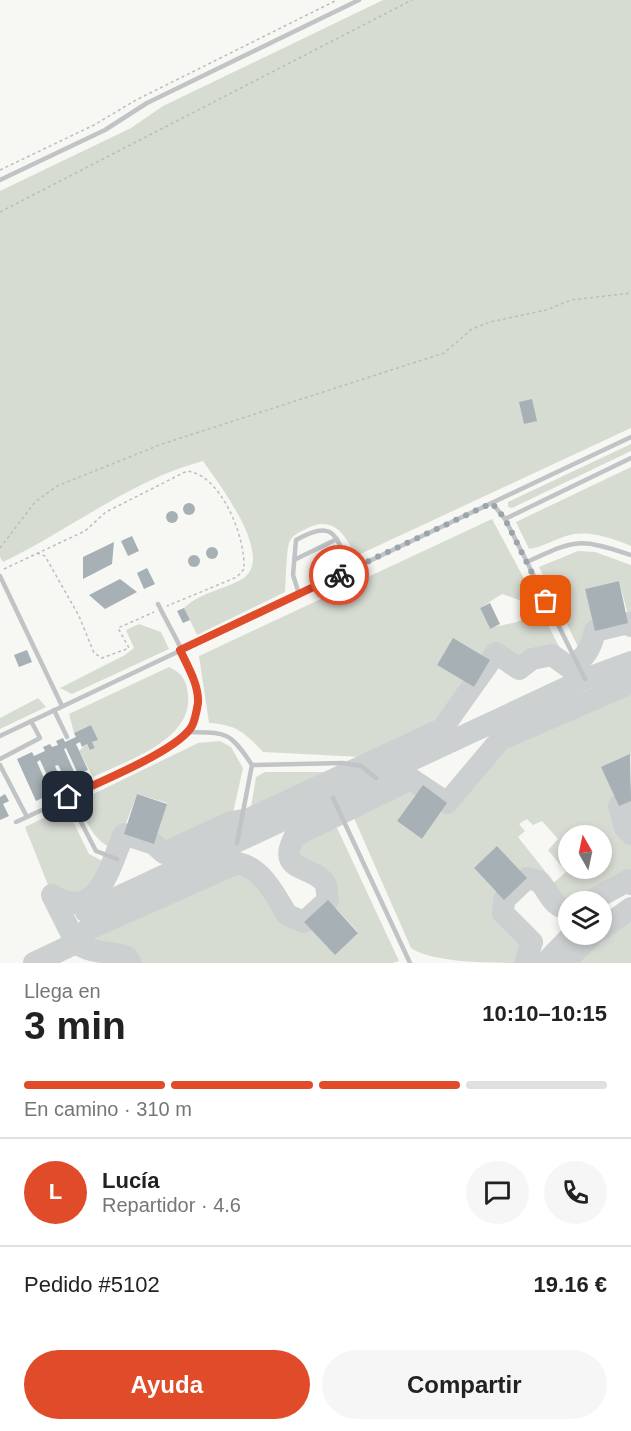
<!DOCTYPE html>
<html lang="es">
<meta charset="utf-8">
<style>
:root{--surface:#fff;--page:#f6f6f6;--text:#222;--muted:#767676;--line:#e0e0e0;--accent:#e04b2a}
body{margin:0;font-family:Helvetica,sans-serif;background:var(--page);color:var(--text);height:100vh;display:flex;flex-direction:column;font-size:22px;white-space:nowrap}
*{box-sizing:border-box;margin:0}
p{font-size:20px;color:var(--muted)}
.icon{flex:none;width:33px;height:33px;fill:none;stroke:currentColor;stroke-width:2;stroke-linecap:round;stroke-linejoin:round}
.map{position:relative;height:963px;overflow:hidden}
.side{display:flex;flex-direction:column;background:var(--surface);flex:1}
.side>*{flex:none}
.needle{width:39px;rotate:351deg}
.buttons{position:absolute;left:558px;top:825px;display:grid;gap:12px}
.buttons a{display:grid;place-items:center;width:54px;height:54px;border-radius:50%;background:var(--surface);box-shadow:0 3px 9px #0003;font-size:30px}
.pin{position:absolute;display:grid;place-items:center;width:51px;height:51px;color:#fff;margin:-26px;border-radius:12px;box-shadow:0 3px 9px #0006}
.courier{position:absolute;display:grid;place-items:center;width:60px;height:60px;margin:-30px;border:4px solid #e04b2a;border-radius:50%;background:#fff;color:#222;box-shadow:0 2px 8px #0007}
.summary em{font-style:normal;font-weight:800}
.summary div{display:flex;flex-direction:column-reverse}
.summary{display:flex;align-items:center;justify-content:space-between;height:102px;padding:0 24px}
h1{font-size:39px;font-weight:800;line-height:45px}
.bar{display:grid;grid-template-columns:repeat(4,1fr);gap:9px 6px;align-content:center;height:72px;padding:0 24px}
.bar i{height:8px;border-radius:4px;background:var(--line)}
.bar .on{background:var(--accent)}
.bar p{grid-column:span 4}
.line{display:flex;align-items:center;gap:15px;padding:0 24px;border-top:2px solid var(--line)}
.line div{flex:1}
.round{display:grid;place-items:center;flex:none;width:63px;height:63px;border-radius:32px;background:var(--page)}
.action{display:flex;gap:12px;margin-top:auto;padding:12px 24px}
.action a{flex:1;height:69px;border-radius:36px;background:var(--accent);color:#fff;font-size:24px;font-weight:800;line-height:69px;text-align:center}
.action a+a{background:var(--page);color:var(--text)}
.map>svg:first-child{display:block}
.green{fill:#d7dcd3;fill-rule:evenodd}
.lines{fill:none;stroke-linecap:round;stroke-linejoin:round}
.taxiway{stroke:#ccd0d0;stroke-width:22}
.building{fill:#a6b0b5}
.path{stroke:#babdbf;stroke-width:1.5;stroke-dasharray:3 3;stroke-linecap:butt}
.service{stroke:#c0c4c7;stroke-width:4.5}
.done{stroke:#99a5ab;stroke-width:6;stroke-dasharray:0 10.8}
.route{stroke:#e04b2a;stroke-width:8}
</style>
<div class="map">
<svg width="631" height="963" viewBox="0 0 631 963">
<rect width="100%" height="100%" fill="#f7f7f4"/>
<!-- green -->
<g class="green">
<path d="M383 0H631V428L356 556C344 532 332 514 304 530 299 532 292 536 290 541 286 548 286 582 285 592L197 635 184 608C201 592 223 590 242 579 277 558 218 483 203 461 131 480 70 530 3 562L0 557V191L131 128 163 106Z"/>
<polygon points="631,444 631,451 512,508 508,507 508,502"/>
<path d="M631 467V546C612 538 587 529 566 536 553 540 543 547 529 549L516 522Z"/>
<path d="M492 519 528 586 530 596 522 601 502 594 480 608 489 628 517 622 537 613 547 623 570 668 552 655 532 659 519 669 497 653 490 660 453 639 437 665 474 687 442 729 381 758 263 752C244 732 237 725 209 723L199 656Z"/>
<path d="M578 551 595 552 631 565V626L619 581 585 589C592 617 600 632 584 659L539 567Z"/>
<polygon points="139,624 161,632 169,649 72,694 60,688 125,655 134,648 126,630"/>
<path d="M169 667C182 673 187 681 188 695 193 740 126 761 93 777L79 751 87 744 90 750 95 748 92 742 97 740 91 725 74 733 69 714Z"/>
<path d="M631 683V756L602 767 619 806 625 828 631 834V879L589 901 568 902V908C556 909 551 898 546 889L566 872 548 850 558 839 542 821 533 825 527 819 519 824 525 831 518 837 545 871 539 881 527 878 498 847 474 868 504 900 503 913 532 942 525 963C496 963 431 963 411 948L350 809 411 779 423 785 397 821 422 839 447 803 500 740ZM568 836H602V868H568Z"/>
<polygon points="38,698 46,707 0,729 0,718"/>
<path d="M220 741 231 747 243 768 231 822 164 853 154 844 167 803 137 794 116 850C96 844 83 821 81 800L198 743Z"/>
<polygon points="265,772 349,772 249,819 256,777"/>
<path d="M66 807 89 854 110 865C101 894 83 915 52 895L25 827Z"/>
<path d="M332 817 399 961 393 963H131L124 952 88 951 76 943 82 933 91 928 238 863 245 864 274 890 287 915 304 922 335 954 358 932 328 900 326 885 313 873 297 868C273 840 312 828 332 817Z"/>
<polygon points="631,919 631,963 578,963 612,931"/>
</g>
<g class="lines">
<!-- taxiway -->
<g class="taxiway">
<path d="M631 626 628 623 595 631C591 649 585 658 570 668L552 655 532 659 519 669 496 653 442 729 249 819 231 822 164 853 154 844 124 834C110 864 99 924 52 895L76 943 82 933 91 928 238 863C262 868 276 896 287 915L304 922 328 900C327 896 327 889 326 885 315 864 274 874 295 836L411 779 447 803 500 740 631 683"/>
<polyline points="631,801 619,806 625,828 631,834"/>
<polyline points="589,902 629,880 631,884"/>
<polyline points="86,912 585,679 631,662"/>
<polyline points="602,929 631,908"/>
<path d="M34 963 76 943C93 955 109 950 127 957L131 963"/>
<path d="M525 963 532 942 503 913 504 900 527 878 539 881C548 890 553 909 568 908"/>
<polyline points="545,963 570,937"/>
<polyline points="563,963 594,934"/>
</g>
</g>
<!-- building -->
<g class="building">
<polygon points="532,399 537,421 524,424 519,402"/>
<circle cx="189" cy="509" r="6"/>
<circle cx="172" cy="517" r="6"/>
<polygon points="132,536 139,551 128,556 121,541"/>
<polygon points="114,542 112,564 83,579 83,557"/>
<circle cx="212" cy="553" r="6"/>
<circle cx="194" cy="561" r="6"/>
<polygon points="147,568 155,584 144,589 137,573"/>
<polygon points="120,579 137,592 105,609 89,595"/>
<polygon points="619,581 628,623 595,631 585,589"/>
<polygon points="490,603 500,624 490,629 480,608"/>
<polygon points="184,608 190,620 183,623 177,611"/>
<polygon points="453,638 490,660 474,687 437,665"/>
<polygon points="27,650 32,662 19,667 14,655"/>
<polygon points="91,725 98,740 92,742 95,748 90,750 87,744 82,747 80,742 76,744 88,770 78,774 66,748 64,749 76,776 66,780 58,765 55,766 62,782 52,786 40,760 37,762 51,794 36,801 17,759 32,752 34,756 45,751 43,747 50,744 52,747 58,745 56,741 63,738 65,742 76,737 74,733"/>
<polygon points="630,754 631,801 619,806 601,767"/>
<polygon points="423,785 447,803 422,839 397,821"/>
<polygon points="5,794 9,801 3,804 9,816 0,820 0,797"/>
<polygon points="137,794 167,804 154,844 124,834"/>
<polygon points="497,846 527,878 504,900 474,868"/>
<polygon points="328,900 358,933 335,955 304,922"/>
</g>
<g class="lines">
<!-- path -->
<g class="path">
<polyline points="0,170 94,125 136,100 337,0"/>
<polyline points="0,212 412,0"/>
<polyline points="0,548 35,502 57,486 162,444 444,353 472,329 490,322 546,310 571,300 631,293"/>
<polyline points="37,553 45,556 79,616 94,653 102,658 129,648 118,628 154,612"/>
<path d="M4 569 85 531 106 512 187 471C222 475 246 539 244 569L237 577 167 606"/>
</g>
<!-- service -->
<g class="service">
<polyline points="0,180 105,130 147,103 359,0"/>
<polyline points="492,503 505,519 631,458"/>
<polyline points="505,519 527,562"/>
<polyline points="294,560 337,539"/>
<polyline points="0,576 62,706"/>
<path d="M299 594 293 575 296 540C335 518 335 536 351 569"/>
<path d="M585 679 527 562C577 539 578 538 631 555"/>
<polyline points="54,710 67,737"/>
<path d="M185 732C226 733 228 729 252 765L237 843"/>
<polyline points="0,736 631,437"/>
<polyline points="0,759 40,738 31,721"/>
<path d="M0 765 27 817C64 799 170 756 191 727 195 721 198 708 197 701 197 671 171 631 158 604"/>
<polyline points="252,765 343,763 361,766 376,778"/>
<polyline points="68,797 96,851 117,859"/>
<polyline points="333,798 410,963"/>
<polyline points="16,822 27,817"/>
</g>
</g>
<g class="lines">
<!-- done -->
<polyline class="done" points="339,575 492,503 505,519 546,601"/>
<!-- route -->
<path class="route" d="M68 797C96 783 178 751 192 726 195 720 197 709 198 703 199 685 188 667 180 650L339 575"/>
</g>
</svg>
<div class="buttons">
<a><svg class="needle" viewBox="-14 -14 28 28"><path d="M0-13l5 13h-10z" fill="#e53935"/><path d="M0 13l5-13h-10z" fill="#767676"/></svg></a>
<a><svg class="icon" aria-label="layers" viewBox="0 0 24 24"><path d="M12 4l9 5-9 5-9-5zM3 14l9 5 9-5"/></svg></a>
</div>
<div class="pin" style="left:546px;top:601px;background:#ea580c"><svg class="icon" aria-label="bag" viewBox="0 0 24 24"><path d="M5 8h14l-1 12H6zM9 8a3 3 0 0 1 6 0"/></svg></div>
<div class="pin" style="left:68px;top:797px;background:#1f2937"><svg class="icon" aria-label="home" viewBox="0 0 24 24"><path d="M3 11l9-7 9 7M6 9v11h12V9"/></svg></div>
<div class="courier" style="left:339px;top:575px"><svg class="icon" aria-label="bike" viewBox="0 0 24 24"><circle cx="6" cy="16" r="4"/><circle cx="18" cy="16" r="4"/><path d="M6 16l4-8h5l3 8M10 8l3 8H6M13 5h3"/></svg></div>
</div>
<section class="side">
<div class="summary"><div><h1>3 min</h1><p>Llega en</p></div><em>10:10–10:15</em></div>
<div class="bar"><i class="on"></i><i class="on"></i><i class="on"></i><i></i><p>En camino · 310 m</p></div>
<div class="line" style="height:108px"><b class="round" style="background:var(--accent);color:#fff">L</b><div><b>Lucía</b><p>Repartidor · 4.6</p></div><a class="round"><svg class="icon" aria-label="chat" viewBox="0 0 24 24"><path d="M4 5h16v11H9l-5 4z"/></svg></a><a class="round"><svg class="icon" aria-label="phone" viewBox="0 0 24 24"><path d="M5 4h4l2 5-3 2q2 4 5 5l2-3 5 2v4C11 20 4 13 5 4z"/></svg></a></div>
<div class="line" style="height:78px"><div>Pedido #5102</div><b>19.16 €</b></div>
<div class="action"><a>Ayuda</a><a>Compartir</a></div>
</section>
